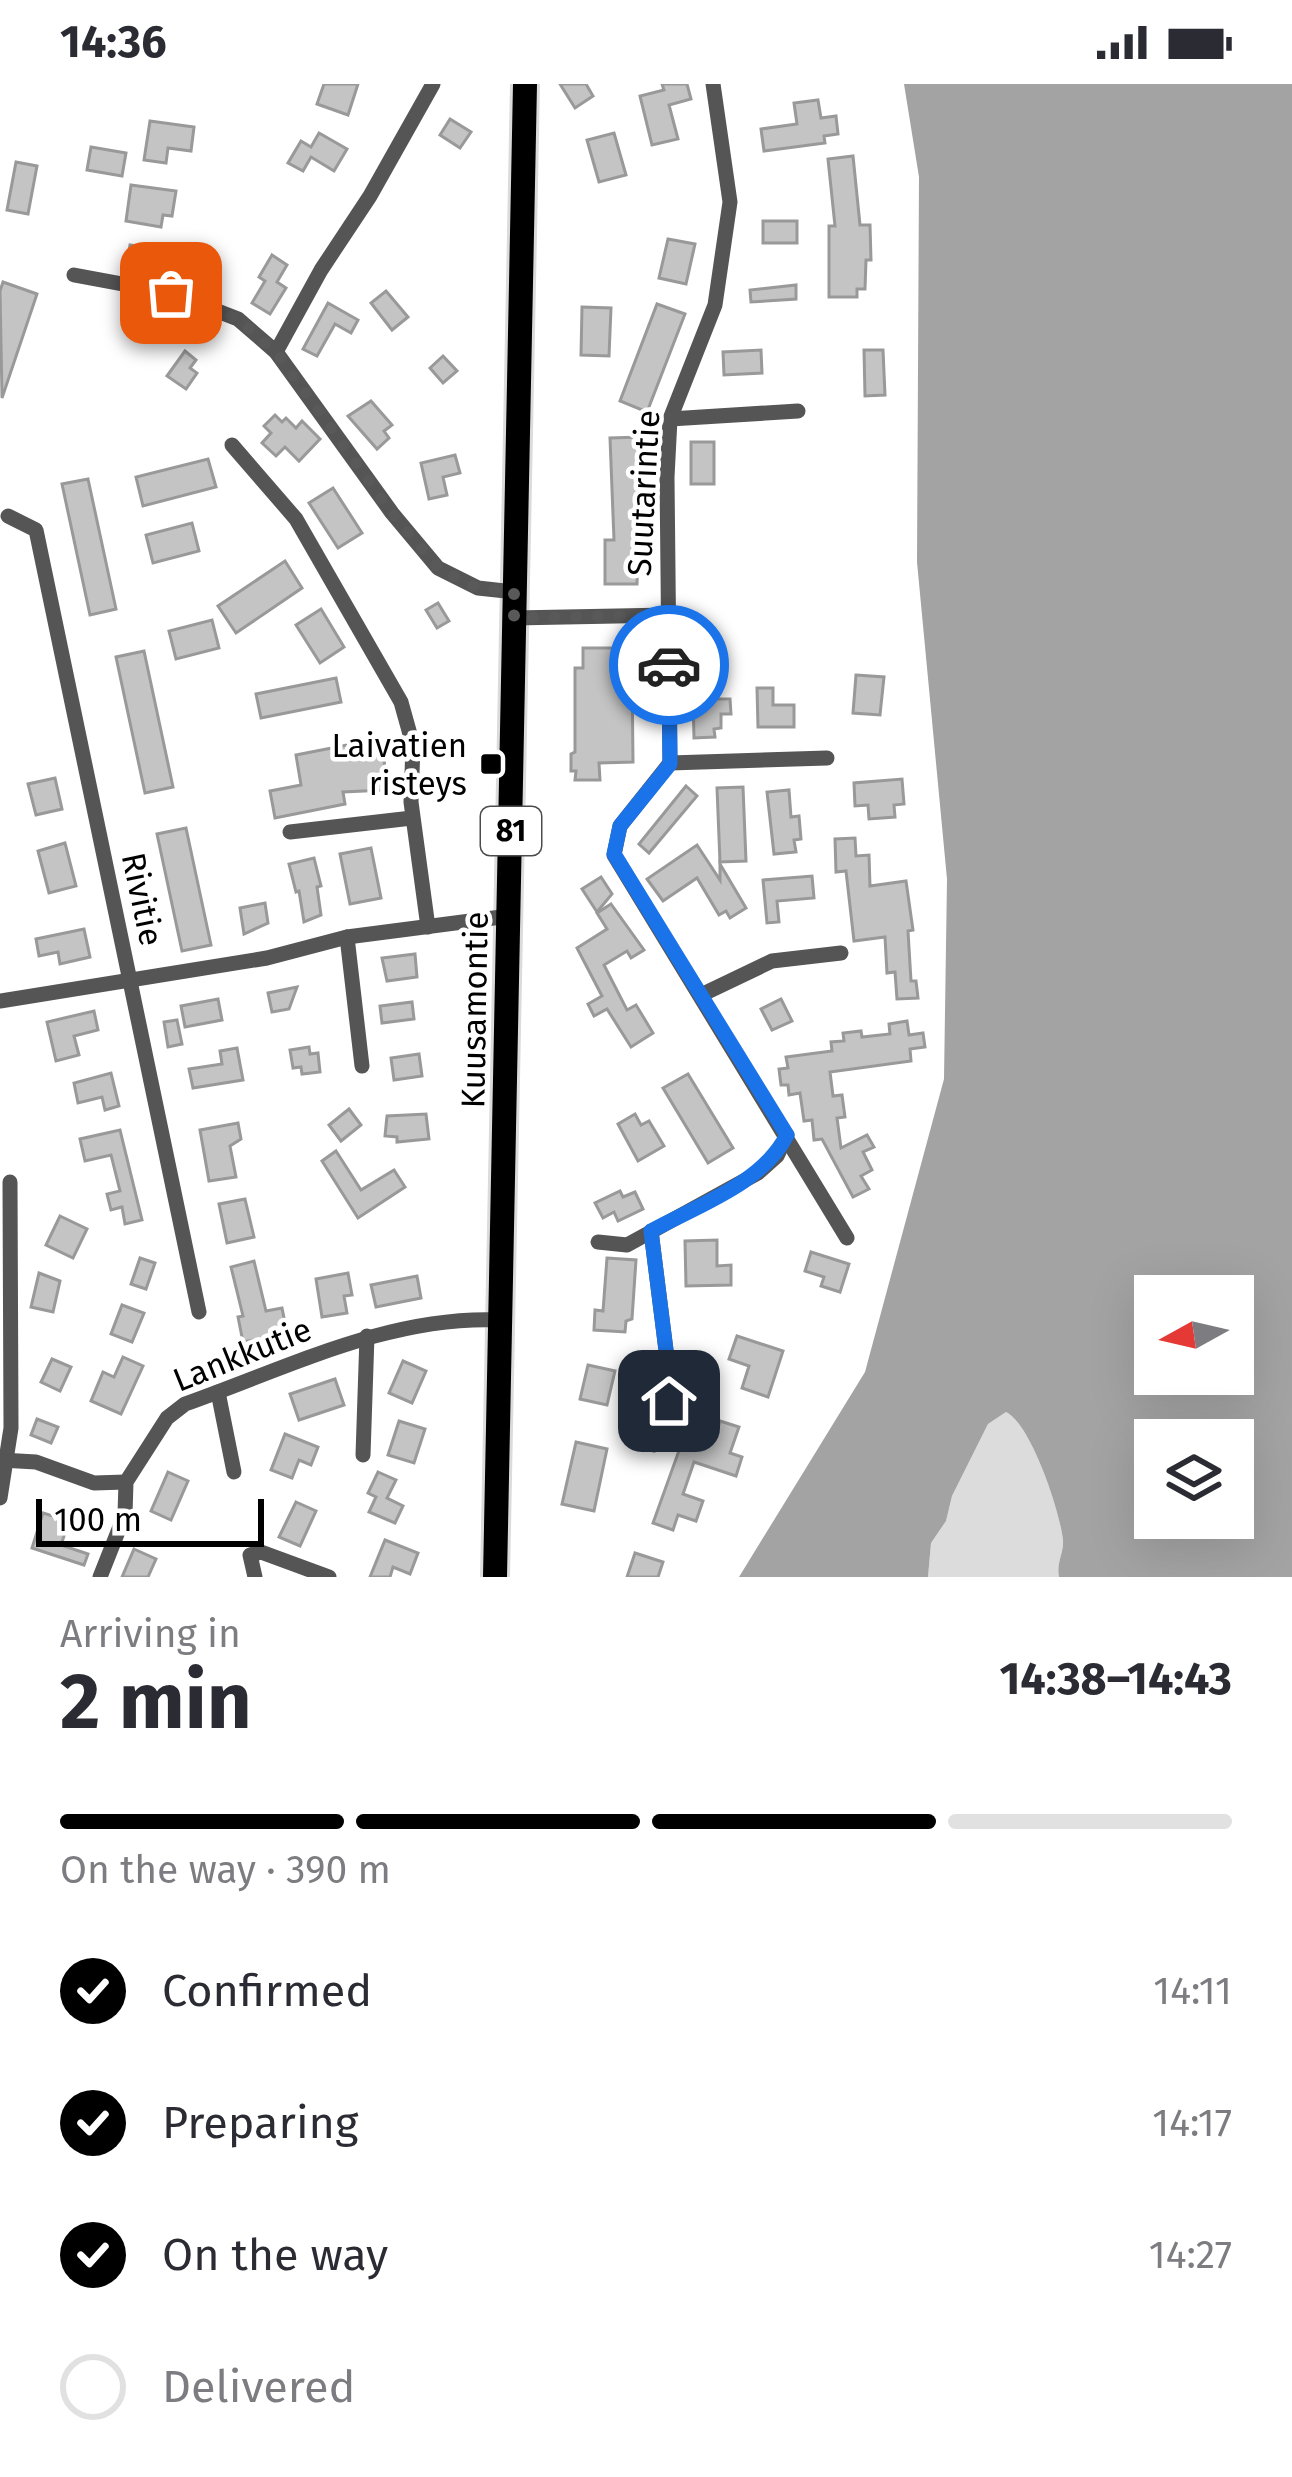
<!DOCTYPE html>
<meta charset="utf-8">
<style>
:root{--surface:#fff;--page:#f2f2f3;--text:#2b2b33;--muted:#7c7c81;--line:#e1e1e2;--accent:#000}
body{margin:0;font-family:"Fira Sans",sans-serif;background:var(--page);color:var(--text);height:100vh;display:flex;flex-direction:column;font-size:45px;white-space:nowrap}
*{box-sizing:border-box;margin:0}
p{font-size:39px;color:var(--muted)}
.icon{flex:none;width:66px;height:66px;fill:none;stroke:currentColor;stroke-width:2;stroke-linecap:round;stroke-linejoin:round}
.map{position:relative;height:1493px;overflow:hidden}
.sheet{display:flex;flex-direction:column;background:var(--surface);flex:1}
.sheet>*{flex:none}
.needle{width:78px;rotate:262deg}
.fabs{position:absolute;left:1134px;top:1191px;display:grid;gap:24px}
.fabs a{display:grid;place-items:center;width:120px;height:120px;border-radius:0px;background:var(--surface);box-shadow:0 12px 48px #0002;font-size:60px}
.scale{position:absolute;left:36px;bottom:30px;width:228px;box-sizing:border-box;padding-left:12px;border:6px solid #000;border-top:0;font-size:33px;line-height:42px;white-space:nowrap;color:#000;-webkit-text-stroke:9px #fff;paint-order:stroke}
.pin{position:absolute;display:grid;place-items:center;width:102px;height:102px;color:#fff;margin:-51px;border-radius:24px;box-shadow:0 6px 18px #0006}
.courier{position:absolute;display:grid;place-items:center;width:120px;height:120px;margin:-60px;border:9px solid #1a73e8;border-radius:50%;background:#fff;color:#222;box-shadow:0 3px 15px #0007}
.overview em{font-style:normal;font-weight:700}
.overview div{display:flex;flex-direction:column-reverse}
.overview{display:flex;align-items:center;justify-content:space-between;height:204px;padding:0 60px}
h1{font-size:78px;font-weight:700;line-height:90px}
.bar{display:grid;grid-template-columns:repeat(4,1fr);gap:18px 12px;align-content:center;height:144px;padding:0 60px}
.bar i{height:15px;border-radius:9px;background:var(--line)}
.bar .current{background:var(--accent)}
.bar p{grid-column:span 4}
ol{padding:0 60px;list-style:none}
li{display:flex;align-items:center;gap:36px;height:132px}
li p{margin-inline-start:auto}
li .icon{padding:12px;border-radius:50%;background:var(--accent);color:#fff;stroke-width:4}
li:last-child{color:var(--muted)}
li i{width:66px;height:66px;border:6px solid var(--line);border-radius:50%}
.status{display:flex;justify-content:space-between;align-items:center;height:84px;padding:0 60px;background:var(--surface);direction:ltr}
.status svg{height:33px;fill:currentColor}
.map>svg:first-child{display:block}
.green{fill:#dcdcdc}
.water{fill:#a3a3a3;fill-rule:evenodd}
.building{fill:#c4c4c4;stroke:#999;stroke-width:3}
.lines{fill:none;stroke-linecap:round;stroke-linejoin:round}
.primary-casing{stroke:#dbdbdb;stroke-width:30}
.minor{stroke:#555;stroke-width:15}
.primary{stroke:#000;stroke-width:24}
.done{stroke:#595959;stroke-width:12;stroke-dasharray:0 21.6}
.route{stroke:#1a73e8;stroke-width:15}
.poi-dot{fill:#000;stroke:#fff;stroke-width:4.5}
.labels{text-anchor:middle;stroke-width:9;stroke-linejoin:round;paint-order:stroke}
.shield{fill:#fff;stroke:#4c4c4c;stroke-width:3}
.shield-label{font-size:30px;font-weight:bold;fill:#000}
.street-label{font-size:33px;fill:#000;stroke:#fff}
.poi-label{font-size:33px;fill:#000;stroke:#fff;text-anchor:end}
</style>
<div class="status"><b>14:36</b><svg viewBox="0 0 49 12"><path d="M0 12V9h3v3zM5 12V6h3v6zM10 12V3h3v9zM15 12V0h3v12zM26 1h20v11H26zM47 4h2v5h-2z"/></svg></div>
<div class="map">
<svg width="1292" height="1493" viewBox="0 0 1292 1493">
<rect width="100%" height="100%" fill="#fff"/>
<!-- green -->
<path class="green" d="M1006 1328C1031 1340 1060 1428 1063 1456 1064 1469 1056 1479 1059 1493H928L931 1459 946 1437 952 1412 988 1340Z"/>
<!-- water -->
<path class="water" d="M904 0H1292V1493H1059C1056 1479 1064 1469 1063 1456 1060 1428 1031 1340 1006 1328L988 1340 952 1412 946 1437 931 1459 928 1493H739L865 1288 944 995 947 795 917 478 919 93ZM1155 1212H1233V1290H1155ZM1155 1356H1233V1434H1155Z"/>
<!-- building -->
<g class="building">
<polygon points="324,0 358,0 348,31 317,20"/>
<polygon points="560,0 586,0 593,12 575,24"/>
<polygon points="662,0 687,0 691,15 669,21 678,55 652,61 640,12 664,6"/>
<polygon points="818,16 821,34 836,32 838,50 824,52 825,59 764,67 761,45 797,40 794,19"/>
<polygon points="450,35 471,48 460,64 440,51"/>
<polygon points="150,37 194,43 191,67 168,64 166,79 144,76"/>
<polygon points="319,49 347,65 334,87 311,73 303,87 288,79 301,57 311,63"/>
<polygon points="614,49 626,91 599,98 587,56"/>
<polygon points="91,63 126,69 122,92 87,86"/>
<polygon points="853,72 860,141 870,141 871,176 866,176 865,205 857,205 857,213 829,213 829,142 835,142 828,75"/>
<polygon points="16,78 37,82 28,130 7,126"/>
<polygon points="131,101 176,107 172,132 163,131 161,143 126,137"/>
<rect x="763" y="137" width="34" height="22"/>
<polygon points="668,155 695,160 686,200 659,194"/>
<polygon points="130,161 152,164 149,184 127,180"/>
<polygon points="272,171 287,181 277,198 286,204 270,230 252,219 265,197 259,193"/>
<polygon points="3,198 37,210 2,314 0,207"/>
<polygon points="796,201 796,215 751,218 750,206"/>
<polygon points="386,207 408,233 392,246 371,219"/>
<polygon points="328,219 358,236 351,249 335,240 317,272 303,265"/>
<polygon points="657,220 685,230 647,328 620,317"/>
<polygon points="582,223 611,224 609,272 581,271"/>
<polygon points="761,266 762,289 724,291 723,268"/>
<polygon points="864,266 883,266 885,311 865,312"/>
<polygon points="185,267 196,276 190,284 197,289 186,305 167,292"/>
<polygon points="443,272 457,287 443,299 430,284"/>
<polygon points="371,317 392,341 384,347 389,354 377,365 348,332"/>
<polygon points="275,331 282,338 286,334 296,344 302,337 320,355 299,377 285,363 276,372 262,359 271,349 264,342"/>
<polygon points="641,353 637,500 605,500 605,456 614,456 610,354"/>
<rect x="691" y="358" width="23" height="42"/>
<polygon points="455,371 460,389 443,393 447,411 429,415 421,379"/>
<polygon points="208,375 216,403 143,422 136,393"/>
<polygon points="88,395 116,525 90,531 62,400"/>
<polygon points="333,404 362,449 338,464 309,419"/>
<polygon points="192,439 199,467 153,479 146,451"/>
<polygon points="285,477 302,504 236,549 218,522"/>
<polygon points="438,519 449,537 437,544 426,526"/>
<polygon points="321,525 344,563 320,579 296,541"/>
<polygon points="212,536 219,564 176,575 169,547"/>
<polygon points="583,564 623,564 623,588 632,588 633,678 599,679 600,696 575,696 576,687 571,687 571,670 575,668 575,584 583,584"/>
<polygon points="144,567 173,703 145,709 116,573"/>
<polygon points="856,591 884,593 880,631 853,629"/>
<polygon points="336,594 341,618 261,634 256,610"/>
<polygon points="757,604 773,604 773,621 794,621 794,643 758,643"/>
<polygon points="693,615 730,615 731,630 721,630 721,644 714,645 715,653 694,654"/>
<polygon points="352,660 384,660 385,706 343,708 345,720 275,734 270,707 301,701 296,671"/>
<polygon points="55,694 62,725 36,731 28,700"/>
<polygon points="902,695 904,720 894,721 895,733 869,735 868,721 855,722 854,699"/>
<polygon points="686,702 697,712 649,769 639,760"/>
<polygon points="743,703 746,777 720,778 717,704"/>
<polygon points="789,706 791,733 799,732 801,755 794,756 796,768 774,770 767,708"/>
<polygon points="186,744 211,861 182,867 157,750"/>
<polygon points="855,754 856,772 869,771 870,802 906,797 913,846 908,847 911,897 916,897 918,914 897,915 895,888 887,889 885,853 854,857 846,787 836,788 835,755"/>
<polygon points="65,759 76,802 49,809 38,767"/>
<polygon points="697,761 720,796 720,780 746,824 730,834 726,827 719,831 697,794 663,817 647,795"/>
<polygon points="371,764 381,814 350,820 340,770"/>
<polygon points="314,774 321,802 317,803 321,831 304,838 299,807 296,808 289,780"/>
<polygon points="812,792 814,814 777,817 779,838 767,839 763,796"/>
<polygon points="601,793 612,810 597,828 582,805"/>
<polygon points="265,819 268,839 244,850 240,824"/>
<polygon points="611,820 644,866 631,874 627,867 604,881 627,926 636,921 653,949 631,963 607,925 594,932 588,920 602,912 577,864 607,845 597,829"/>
<polygon points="84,845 90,873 60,880 58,868 39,872 36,855"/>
<polygon points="415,870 417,893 387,897 382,874"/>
<polygon points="297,903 289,925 272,928 268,909"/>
<polygon points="218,915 222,936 185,943 181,922"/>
<polygon points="781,915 792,937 772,946 761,925"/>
<polygon points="412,918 414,935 382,939 380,922"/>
<polygon points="94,927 98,946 74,952 79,971 56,977 47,938"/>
<polygon points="177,936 182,960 168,963 164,938"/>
<polygon points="907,937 909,951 923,949 925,963 910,965 911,977 830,988 833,1012 842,1011 845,1033 837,1034 841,1064 867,1051 874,1063 863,1068 872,1086 861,1092 869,1105 853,1113 822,1055 814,1056 812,1036 804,1037 800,1009 789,1011 788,1001 781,1001 779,985 788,984 786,973 832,967 831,958 844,957 843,949 861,947 862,953 890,950 889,940"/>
<polygon points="309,963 310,970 318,969 320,988 302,990 301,983 293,984 290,966"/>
<polygon points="237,964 243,996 193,1004 189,985 222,980 220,967"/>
<polygon points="419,970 422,992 394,996 391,974"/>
<polygon points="111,989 119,1022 105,1026 102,1013 78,1019 74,999"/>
<polygon points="688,990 733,1064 708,1079 663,1004"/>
<polygon points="349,1025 361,1041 341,1057 329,1041"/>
<polygon points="426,1030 429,1055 397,1058 397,1053 385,1052 387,1032"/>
<polygon points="635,1030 641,1041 649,1037 664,1062 638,1077 618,1040"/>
<polygon points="238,1039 241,1055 230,1062 236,1093 209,1097 200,1046"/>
<polygon points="120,1046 142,1136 125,1140 122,1123 111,1126 107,1110 120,1107 111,1071 85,1077 80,1055"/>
<polygon points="336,1067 361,1106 394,1086 405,1103 358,1134 322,1077"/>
<polygon points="620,1107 623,1113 635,1108 643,1125 618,1137 614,1128 603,1134 595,1119"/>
<polygon points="245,1115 254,1153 227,1159 219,1120"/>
<polygon points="60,1132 87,1145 73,1174 46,1161"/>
<polygon points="717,1156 717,1182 731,1181 731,1201 686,1202 685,1157"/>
<polygon points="811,1168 849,1180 840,1208 821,1202 824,1193 805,1187"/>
<polygon points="140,1174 155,1179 146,1205 131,1200"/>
<polygon points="607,1174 636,1176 632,1235 626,1237 625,1248 594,1246 595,1226 603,1227"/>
<polygon points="254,1177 266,1227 282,1224 290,1264 268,1268 264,1254 243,1258 238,1233 243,1232 231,1183"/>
<polygon points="39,1189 60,1197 53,1228 31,1223"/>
<polygon points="348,1189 352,1211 344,1212 347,1229 322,1233 316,1195"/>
<polygon points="417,1192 421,1214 376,1223 371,1201"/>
<polygon points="122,1221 144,1229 132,1258 111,1250"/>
<polygon points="737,1252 783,1267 768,1313 742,1304 749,1282 729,1275"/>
<polygon points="123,1273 143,1282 121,1330 91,1317 103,1288 114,1293"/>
<polygon points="52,1275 71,1283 60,1307 41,1298"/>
<polygon points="403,1277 426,1287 412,1319 389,1309"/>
<polygon points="588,1281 615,1287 607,1321 580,1315"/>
<polygon points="335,1295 344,1321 299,1336 290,1310"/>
<polygon points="37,1335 58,1343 51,1359 31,1351"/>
<polygon points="399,1337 425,1345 414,1379 388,1371"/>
<polygon points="720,1337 739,1343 730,1369 742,1373 736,1392 694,1378 683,1410 703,1417 696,1437 678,1431 673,1446 653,1439 686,1347 714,1356"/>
<polygon points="285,1350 318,1363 311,1381 299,1376 292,1394 271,1386"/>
<polygon points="576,1358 607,1365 594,1427 562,1420"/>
<polygon points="168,1388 188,1397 171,1436 151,1427"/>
<polygon points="378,1388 396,1396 387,1414 403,1422 395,1439 369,1428 376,1413 368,1409"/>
<polygon points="296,1418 316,1427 300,1462 279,1453"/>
<polygon points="43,1429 69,1437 61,1461 88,1470 84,1481 32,1464"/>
<polygon points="385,1456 418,1469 410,1490 393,1483 390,1493 370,1493"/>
<polygon points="134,1465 156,1475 148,1493 122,1493"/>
<polygon points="635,1469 663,1478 658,1493 627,1493"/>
</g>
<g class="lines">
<!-- primary casing -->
<g class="primary-casing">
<polyline id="primary" points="495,1493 525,0"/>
</g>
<!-- minor -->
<g class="minor">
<polyline points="713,0 730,118 715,221 670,335 667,393 670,679 620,742 614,771 847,1154"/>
<polyline points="74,191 171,209 238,235 276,268 392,429 438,484 478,504 514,508"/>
<polyline points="276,268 321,186 370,112 433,0"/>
<polyline points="670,335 798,327"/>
<polyline points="232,361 296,435 401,618 413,661 411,718 428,843"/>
<polyline points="8,432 36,446 199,1228"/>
<polyline points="514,534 668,531"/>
<polyline points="670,679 827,674"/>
<polyline points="290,748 412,734"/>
<polyline points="347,853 362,982"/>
<polyline points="701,911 772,877 841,869"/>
<polyline points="0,917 267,874 347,853 509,832"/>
<polyline points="651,1147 669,1290 669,1317 654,1361"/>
<polyline points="598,1158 627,1161 758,1089 777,1072 787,1051"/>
<polyline points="218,1308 234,1388"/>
<polyline points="363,1371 367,1252"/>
<polyline points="1,1376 36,1378 94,1399 126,1398"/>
<polyline points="0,1414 11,1344 10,1098"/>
<path d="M100 1493 125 1430 126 1398 167 1334 185 1320C287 1284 390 1231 500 1236"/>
<polyline points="255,1493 250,1471 261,1468 329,1493"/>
</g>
<!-- primary -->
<use href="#primary" class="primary"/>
</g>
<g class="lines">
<!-- done -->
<polyline class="done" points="171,209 238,235 276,268 392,429 438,484 478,504 514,508 514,534 668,531 669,581"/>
<!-- route -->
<path class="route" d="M669 1317V1290L651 1147C698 1121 762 1100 787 1051L614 770 620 742 670 680 669 581"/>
</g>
<!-- markers -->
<rect class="poi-dot" x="479" y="668" width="24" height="24" rx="6"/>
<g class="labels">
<!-- shield labels -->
<rect class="shield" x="481" y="723" width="60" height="48" rx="9"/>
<g class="shield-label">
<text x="511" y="757">81</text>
</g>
<!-- street labels -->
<g class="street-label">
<text transform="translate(643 409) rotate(-87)" y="12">Suutarintie</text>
<text transform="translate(143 815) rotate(78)" y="12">Rivitie</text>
<text transform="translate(474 926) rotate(-89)" y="12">Kuusamontie</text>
<text transform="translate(242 1270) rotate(-22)" y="12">Lankkutie</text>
</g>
<!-- poi labels -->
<g class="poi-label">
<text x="467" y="673">Laivatien<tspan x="467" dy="38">risteys</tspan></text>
</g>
</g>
</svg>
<div class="fabs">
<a><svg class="needle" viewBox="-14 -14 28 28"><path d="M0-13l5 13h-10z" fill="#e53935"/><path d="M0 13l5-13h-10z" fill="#7c7c81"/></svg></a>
<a><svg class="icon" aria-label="layers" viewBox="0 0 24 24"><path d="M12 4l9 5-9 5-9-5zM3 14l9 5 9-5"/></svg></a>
</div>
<div class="scale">100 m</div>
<div class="pin" style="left:171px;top:209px;background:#ea580c"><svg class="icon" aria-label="bag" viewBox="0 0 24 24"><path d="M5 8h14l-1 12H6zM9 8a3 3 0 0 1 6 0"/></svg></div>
<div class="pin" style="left:669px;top:1317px;background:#1f2937"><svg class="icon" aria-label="home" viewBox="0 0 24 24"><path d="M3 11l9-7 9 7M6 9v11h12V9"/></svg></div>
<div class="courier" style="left:669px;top:581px"><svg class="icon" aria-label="car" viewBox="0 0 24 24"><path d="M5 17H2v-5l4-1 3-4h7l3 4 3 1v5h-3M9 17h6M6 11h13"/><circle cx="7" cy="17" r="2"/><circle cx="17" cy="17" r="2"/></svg></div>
</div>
<section class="sheet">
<div class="overview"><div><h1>2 min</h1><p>Arriving in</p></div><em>14:38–14:43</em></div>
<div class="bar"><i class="current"></i><i class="current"></i><i class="current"></i><i></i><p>On the way · 390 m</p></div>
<ol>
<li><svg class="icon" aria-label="check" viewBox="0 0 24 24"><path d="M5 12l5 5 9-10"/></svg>Confirmed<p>14:11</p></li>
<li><svg class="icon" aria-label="check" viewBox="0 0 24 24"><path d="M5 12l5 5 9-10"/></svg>Preparing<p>14:17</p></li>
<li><svg class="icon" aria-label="check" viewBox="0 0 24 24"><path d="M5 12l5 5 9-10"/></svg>On the way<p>14:27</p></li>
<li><i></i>Delivered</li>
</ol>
</section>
